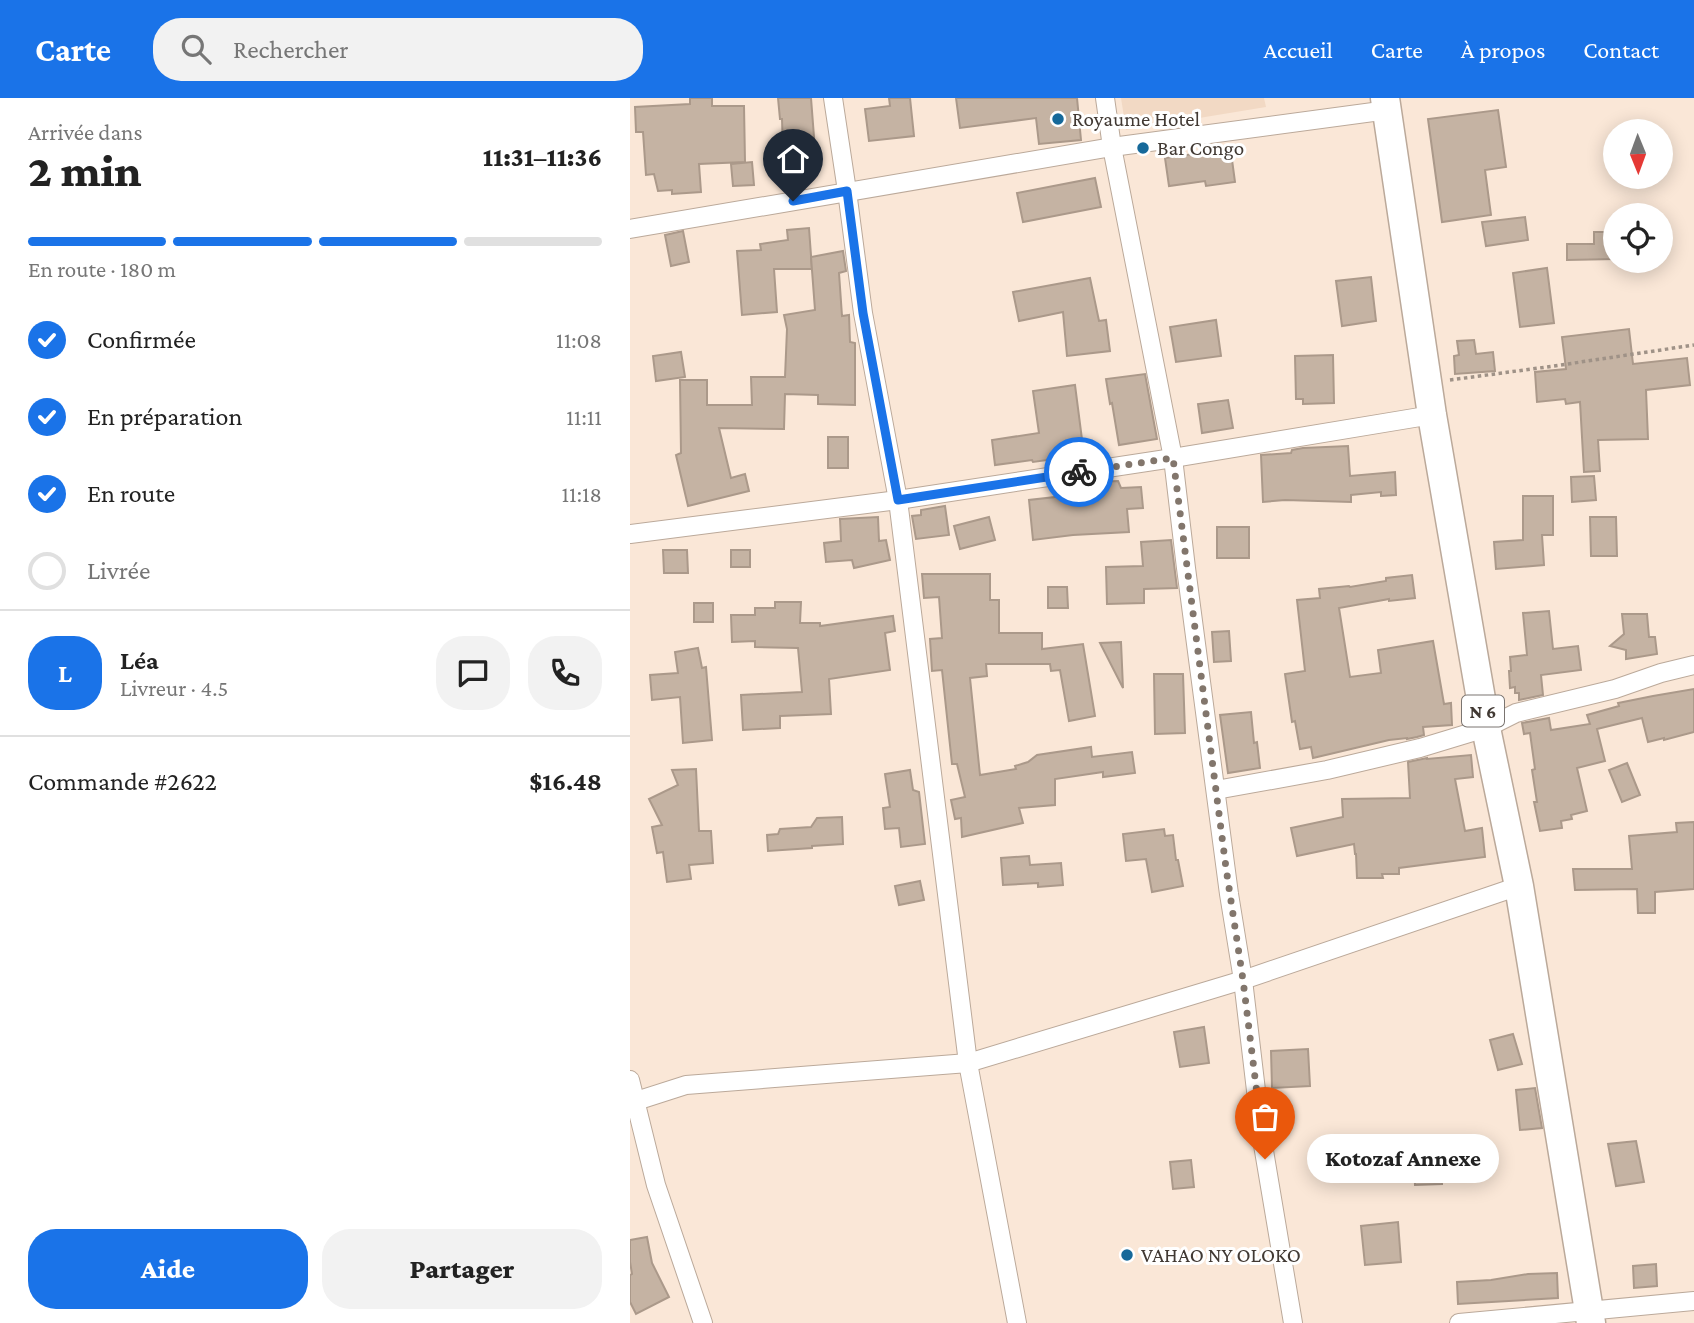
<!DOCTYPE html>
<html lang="fr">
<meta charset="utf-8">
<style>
:root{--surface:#fff;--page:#f2f2f2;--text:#222;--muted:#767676;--line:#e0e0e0;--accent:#1a73e8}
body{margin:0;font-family:"Crimson Pro",serif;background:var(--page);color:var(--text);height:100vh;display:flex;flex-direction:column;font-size:26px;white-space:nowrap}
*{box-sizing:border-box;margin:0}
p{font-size:23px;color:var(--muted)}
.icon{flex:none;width:38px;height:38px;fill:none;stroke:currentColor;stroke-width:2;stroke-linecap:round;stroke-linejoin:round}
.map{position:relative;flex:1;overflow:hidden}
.details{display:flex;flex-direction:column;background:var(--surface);width:630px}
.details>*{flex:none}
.needle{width:46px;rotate:179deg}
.tools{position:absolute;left:973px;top:21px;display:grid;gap:14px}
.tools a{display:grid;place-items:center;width:70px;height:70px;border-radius:50%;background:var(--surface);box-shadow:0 4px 18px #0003;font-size:35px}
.pin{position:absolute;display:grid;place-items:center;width:60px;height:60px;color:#fff;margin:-72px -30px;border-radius:50% 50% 50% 0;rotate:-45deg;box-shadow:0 0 7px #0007}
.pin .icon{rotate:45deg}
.courier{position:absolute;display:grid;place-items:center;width:70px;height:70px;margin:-35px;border:5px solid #1a73e8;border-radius:50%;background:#fff;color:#222;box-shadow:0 2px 9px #0007}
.bubble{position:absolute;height:49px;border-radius:24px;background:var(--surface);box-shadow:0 4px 18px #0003;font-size:23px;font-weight:800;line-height:49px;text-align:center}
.head em{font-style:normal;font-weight:800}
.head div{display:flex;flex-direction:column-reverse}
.head{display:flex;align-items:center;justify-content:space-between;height:119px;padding:0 28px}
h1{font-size:46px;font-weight:800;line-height:52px}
.bar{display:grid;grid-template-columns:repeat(4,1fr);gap:10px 7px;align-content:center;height:84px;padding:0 28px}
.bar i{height:9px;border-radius:5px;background:var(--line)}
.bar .current{background:var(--accent)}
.bar p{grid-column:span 4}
.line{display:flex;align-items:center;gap:18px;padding:0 28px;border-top:2px solid var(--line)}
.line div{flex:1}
.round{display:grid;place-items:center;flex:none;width:74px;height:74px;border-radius:28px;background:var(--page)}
ol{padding:0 28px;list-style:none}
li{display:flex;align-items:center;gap:21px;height:77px}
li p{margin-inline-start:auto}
li .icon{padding:7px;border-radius:50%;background:var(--accent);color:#fff;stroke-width:4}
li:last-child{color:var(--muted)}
li i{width:38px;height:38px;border:4px solid var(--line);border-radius:50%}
.action{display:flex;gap:14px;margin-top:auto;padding:14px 28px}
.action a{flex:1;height:80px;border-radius:28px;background:var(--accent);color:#fff;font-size:28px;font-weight:800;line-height:80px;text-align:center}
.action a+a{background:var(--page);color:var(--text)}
header{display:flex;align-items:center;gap:42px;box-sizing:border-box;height:98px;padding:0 35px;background:var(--accent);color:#fff}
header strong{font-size:33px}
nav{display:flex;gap:38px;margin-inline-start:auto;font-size:24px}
.search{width:490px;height:63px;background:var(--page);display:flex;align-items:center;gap:18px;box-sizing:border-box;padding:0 24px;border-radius:28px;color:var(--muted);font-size:26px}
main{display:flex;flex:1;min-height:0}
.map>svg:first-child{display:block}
.built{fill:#f2d9c4}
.building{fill:#c5b3a3;stroke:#ab998a;stroke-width:2}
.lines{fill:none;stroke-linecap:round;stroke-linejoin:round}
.minor-casing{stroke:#bba99a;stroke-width:20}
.primary-casing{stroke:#bba99a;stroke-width:31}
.path{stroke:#9f9287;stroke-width:3.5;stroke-dasharray:3.5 3.5;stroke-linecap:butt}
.minor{stroke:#fff;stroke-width:18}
.primary{stroke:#fff;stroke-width:28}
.done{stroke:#82766c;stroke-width:7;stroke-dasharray:0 12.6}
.route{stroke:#1a73e8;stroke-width:9}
.poi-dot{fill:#16699a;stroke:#fff;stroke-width:2.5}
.labels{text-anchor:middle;stroke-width:6;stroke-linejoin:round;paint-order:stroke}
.shield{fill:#fff;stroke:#7a7470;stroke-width:2}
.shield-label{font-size:19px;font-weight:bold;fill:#413933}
.poi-label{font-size:21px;fill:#413933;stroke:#fff;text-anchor:start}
</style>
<header>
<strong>Carte</strong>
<div class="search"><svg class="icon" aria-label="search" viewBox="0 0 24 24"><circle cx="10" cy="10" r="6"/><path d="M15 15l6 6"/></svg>Rechercher</div>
<nav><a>Accueil</a><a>Carte</a><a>À propos</a><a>Contact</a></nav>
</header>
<main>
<section class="details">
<div class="head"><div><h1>2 min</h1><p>Arrivée dans</p></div><em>11:31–11:36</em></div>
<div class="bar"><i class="current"></i><i class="current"></i><i class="current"></i><i></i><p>En route · 180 m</p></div>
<ol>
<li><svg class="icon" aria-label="check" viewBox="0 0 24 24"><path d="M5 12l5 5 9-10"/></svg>Confirmée<p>11:08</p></li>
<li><svg class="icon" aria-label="check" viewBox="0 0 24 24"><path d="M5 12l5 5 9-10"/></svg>En préparation<p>11:11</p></li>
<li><svg class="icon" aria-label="check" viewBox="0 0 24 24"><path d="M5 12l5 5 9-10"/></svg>En route<p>11:18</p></li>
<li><i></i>Livrée</li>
</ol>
<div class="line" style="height:126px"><b class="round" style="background:var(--accent);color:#fff">L</b><div><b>Léa</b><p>Livreur · 4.5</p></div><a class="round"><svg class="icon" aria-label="chat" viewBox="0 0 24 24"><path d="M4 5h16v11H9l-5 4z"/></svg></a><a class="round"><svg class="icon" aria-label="phone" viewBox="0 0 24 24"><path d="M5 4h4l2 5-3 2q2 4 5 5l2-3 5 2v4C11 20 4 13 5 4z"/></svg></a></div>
<div class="line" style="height:91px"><div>Commande #2622</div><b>$16.48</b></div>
<div class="action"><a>Aide</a><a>Partager</a></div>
</section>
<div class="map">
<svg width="1064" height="1225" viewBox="0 0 1064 1225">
<rect width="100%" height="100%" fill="#fae7d7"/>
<!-- built -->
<polygon class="built" points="491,0 634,0 636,9 496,32"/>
<!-- building -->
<g class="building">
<polygon points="60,0 82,0 82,8 114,8 115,64 69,66 71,94 42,96 42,92 28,93 24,76 16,77 13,34 6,34 5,9 60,6"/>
<polygon points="148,0 181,0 185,52 181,52 181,83 158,84 158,53 153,53 152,21 150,21"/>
<polygon points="259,0 280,0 284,38 239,43 235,11 260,8"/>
<polygon points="326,0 447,0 451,42 409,46 406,20 330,30"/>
<polygon points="868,12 876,69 855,72 861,117 812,124 798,21"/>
<polygon points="600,47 605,84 576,88 575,83 539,88 535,60 571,55 570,51"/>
<polygon points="122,64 124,87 103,88 101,66"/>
<polygon points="465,80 471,109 393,124 387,95"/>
<polygon points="895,119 898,142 856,148 852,124"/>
<polygon points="179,130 182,171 144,171 147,214 112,217 107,153 131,152 130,146 158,142 157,132"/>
<polygon points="53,133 59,164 41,168 35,137"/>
<polygon points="964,134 985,134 985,161 937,162 937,146 964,146"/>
<polygon points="213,153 216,173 209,175 212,218 219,217 220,244 225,245 225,307 188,306 188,297 155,296 154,331 89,330 101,380 115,376 119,393 58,408 46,357 51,355 50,282 77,282 77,307 122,307 121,279 155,279 157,231 154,217 185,212 181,159"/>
<polygon points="917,170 924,225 890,229 883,175"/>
<polygon points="741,179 746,223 712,228 706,183"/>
<polygon points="460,180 469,223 476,222 480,253 437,258 433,214 389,223 383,194"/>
<polygon points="586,222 591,258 546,264 540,229"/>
<polygon points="999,231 1003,266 1057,260 1060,287 1016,292 1018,341 968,342 970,373 954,374 950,304 936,306 935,301 907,304 905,274 936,271 932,239"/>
<polygon points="844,242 846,256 863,254 865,273 825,276 824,258 829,257 827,243"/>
<polygon points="51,254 55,279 26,283 23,258"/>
<polygon points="703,257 704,305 673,306 673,301 666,301 665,258"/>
<polygon points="515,276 527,341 489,347 482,305 480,306 476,281"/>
<polygon points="445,287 454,357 403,364 402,362 365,367 362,342 409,335 403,293"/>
<polygon points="598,302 603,330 572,335 568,306"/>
<rect x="198" y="339" width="20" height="31"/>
<polygon points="718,348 720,378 765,374 766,397 751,398 751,394 721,397 721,404 655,402 633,404 631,357 661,355 662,352 673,350"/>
<polygon points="964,378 966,402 942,404 941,379"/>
<polygon points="488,383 491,390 511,389 513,410 497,411 499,434 443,437 403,442 399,402 461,395 461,384"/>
<polygon points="893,398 923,398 923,437 912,437 914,467 866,471 864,444 893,442"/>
<polygon points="315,408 319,437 286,441 282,418 291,417 291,412"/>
<polygon points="248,419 249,443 256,442 260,462 224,470 222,462 196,464 194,445 211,443 210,421"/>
<polygon points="359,419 365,442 330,451 324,428"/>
<polygon points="960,419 986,419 987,458 961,458"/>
<rect x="587" y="429" width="32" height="31"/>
<polygon points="541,442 547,490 514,491 514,505 477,506 476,469 513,468 511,444"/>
<polygon points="33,452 57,452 58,475 34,475"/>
<rect x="101" y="452" width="19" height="17"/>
<polygon points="292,476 360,476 360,502 369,502 369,535 412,535 412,551 453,546 465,618 439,623 430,572 421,573 420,566 356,566 357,578 340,580 350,677 386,671 385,668 398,664 407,657 461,649 462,659 502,654 505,675 473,679 473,674 425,681 425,707 389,710 393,725 332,739 331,720 325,721 321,702 335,699 327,666 322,666 312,572 302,573 300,541 312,540 309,499 294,500"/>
<polygon points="782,477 785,500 759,503 759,501 709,510 720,579 751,575 748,552 803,543 814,606 821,605 822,627 793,629 794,637 787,639 777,641 777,640 759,642 683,660 681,649 670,651 665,623 662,624 655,576 675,573 667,502 690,500 689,491 719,488 720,489 756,483 756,480"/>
<polygon points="418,489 437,489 438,510 418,510"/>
<polygon points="145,504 171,504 170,525 190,525 190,528 263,518 265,533 255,535 260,572 199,581 201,616 150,618 150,630 113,632 111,597 172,594 168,550 125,549 125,543 102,544 101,517 125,517 125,510 145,510"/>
<rect x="64" y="505" width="19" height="19"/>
<polygon points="919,513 923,551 948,548 951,572 911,577 913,597 889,602 889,595 885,595 885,589 880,590 879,573 881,573 880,559 897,557 893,515"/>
<polygon points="992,516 1017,516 1019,539 1025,539 1027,556 996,561 996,552 980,548 994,536"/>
<polygon points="599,533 601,563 584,564 582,534"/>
<polygon points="491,544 493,590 470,545"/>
<polygon points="68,550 72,570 76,569 82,642 53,645 50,599 22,602 20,577 48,575 45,554"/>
<polygon points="524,576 553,576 555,635 525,636"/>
<polygon points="1064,591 1064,634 1034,642 1034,640 1018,644 1012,620 967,631 975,663 947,670 957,713 941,717 942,721 931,723 932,730 910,733 904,704 907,704 902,672 905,671 900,635 894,636 892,625 919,620 921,632 960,626 957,617 989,608 988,605 1023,598"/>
<polygon points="621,614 624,645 627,644 630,670 598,675 590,617"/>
<polygon points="841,657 843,679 825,681 835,733 852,730 855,759 769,770 769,776 752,776 753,780 727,780 726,756 725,756 724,746 667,758 661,730 713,719 712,701 780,700 778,664 797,660 797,661"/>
<polygon points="997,665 1010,697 992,704 979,672"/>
<polygon points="66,671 69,733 81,733 83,765 59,767 61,781 37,784 33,754 27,755 22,729 32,727 19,701 48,687 42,672"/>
<polygon points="280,672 283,692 289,694 295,746 271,749 269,730 255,731 253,710 260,709 255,676"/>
<polygon points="212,719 213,746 182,748 182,750 138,753 137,737 148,736 150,731 181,729 187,720"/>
<polygon points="1064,724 1064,791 1025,794 1025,815 1008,815 1007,791 945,792 943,771 1002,771 999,738 1047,734 1046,725"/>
<polygon points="534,731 535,738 543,737 546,762 548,762 553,788 522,794 516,761 496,763 493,736"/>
<polygon points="399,758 400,767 431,765 433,787 408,789 408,785 373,787 371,760"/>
<polygon points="290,783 294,802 269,807 265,788"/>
<polygon points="574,929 579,965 550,969 544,934"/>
<polygon points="883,936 892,966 868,972 860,942"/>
<polygon points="678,951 680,988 642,990 641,953"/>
<polygon points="905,990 912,1030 890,1032 886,992"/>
<polygon points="1006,1043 1014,1084 986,1088 978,1046"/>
<polygon points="811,1059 812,1086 785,1087 784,1060"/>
<polygon points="561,1062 564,1089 543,1091 540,1064"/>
<polygon points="768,1124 771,1164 735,1167 731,1128"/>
<polygon points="17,1139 22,1165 39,1199 6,1216 0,1204 0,1177 2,1176 0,1164 0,1142"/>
<polygon points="1026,1166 1027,1188 1004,1190 1003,1168"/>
<polygon points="927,1175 928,1200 828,1206 827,1184 861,1182 898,1176"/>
</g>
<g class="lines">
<!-- minor casing -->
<g class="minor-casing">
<g id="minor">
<polyline points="203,0 217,93 233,215 268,402 338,965 387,1225"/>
<polyline points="475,0 482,49 543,360 556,470 599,796 613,882 631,1035 663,1225"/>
<polyline points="0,131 482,49 758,12"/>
<polyline points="0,436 268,402 543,360 802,317"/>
<polyline points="586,692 697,672 790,650 856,630 886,615 985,591 1031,575 1064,567"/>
<polyline points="0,982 26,1087 73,1225"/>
<polyline points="0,1005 56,987 338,965 613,882 889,788"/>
<polyline points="829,1225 1064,1203"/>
</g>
</g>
<!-- primary casing -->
<g class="primary-casing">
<polyline id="primary" points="755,0 802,317 856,630 889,788 961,1225"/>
</g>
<!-- path -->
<polyline class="path" points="820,282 924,268 1064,247"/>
<!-- minor -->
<use href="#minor" class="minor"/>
<!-- primary -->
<use href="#primary" class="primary"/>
</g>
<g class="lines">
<!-- done -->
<polyline class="done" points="449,374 543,360 596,770 613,882 635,1061"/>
<!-- route -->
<polyline class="route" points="163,103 217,93 233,215 268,402 449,374"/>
</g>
<!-- markers -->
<g class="poi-dot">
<circle cx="428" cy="21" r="7"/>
<circle cx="513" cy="50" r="7"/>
<circle cx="497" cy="1157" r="7"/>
</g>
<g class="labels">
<!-- shield labels -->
<rect class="shield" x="832" y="597.5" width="42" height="31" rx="5"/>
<g class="shield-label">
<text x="853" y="620">N 6</text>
</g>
<!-- poi labels -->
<g class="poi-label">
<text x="442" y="28">Royaume Hotel</text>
<text x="527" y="57">Bar Congo</text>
<text x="511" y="1164">VAHAO NY OLOKO</text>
</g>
</g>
</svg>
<div class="tools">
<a><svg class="needle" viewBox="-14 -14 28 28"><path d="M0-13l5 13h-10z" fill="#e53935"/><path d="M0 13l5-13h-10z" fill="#767676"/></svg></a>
<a><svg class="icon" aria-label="locate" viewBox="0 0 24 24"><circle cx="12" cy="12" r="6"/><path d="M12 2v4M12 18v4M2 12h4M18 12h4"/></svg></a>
</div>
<div class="pin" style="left:635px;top:1061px;background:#ea580c"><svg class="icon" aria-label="bag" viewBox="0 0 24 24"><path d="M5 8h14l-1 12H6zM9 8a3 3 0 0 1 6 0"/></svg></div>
<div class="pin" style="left:163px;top:103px;background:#1f2937"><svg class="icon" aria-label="home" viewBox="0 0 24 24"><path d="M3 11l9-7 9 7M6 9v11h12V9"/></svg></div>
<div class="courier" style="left:449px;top:374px"><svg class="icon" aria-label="bike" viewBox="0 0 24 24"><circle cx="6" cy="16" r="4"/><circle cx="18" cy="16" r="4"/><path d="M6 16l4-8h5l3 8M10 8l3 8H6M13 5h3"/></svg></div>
<div class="bubble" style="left:677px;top:1036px;width:192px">Kotozaf Annexe</div>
</div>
</main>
